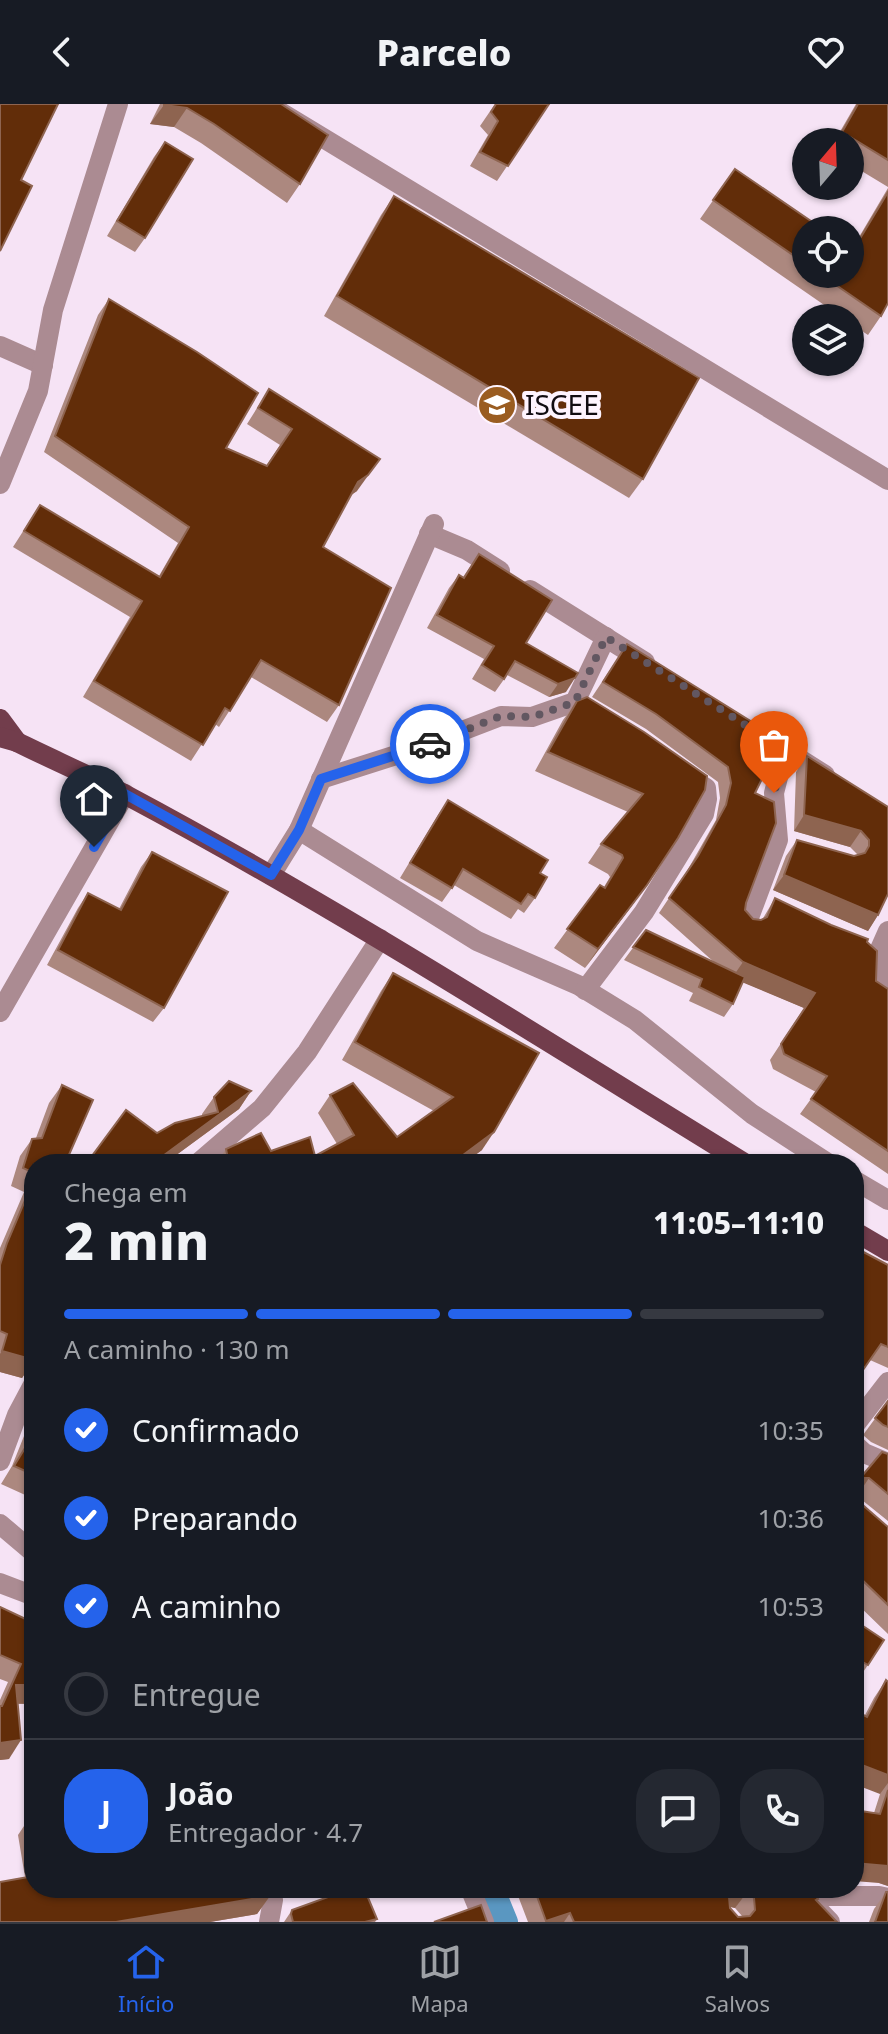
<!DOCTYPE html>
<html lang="pt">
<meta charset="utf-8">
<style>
:root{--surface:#171b24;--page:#242831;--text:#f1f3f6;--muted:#9ea1a6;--line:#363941;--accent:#2563eb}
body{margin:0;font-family:"Noto Sans",sans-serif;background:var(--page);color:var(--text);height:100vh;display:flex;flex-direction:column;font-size:30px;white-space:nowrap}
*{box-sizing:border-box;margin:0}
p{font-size:26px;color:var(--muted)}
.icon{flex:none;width:44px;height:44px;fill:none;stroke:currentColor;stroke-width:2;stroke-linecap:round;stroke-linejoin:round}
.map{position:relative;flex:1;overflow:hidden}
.drawer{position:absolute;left:24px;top:1050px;width:840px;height:744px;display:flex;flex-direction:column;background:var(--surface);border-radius:32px;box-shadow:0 2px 6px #0004}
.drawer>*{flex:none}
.needle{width:52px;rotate:19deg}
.controls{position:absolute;left:792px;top:24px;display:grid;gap:16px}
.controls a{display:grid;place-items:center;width:72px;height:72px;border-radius:50%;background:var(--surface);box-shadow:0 2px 6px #0004;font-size:40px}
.pin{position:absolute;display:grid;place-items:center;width:68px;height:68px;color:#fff;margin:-82px -34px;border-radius:50% 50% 50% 0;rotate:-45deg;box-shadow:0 0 8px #0007}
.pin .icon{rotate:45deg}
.courier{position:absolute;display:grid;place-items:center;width:80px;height:80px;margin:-40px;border:6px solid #2563eb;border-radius:50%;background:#fff;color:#222;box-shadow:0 2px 10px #0007}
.overview em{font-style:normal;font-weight:800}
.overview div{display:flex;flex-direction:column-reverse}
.overview{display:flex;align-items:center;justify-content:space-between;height:136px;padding:0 40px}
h1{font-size:52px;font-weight:800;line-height:60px}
.bar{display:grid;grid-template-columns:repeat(4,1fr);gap:12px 8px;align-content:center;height:96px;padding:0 40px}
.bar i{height:10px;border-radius:6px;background:var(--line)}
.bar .active{background:var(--accent)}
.bar p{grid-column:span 4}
.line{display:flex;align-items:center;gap:20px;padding:0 40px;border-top:2px solid var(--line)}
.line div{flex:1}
.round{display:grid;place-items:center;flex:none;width:84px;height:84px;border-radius:32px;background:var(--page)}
ol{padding:0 40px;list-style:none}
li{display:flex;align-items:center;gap:24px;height:88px}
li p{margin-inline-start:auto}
li .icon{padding:8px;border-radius:50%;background:var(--accent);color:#fff;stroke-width:4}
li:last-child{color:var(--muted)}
li i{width:44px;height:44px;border:4px solid var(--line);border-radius:50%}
header{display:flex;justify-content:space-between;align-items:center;height:104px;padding:0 40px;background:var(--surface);font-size:36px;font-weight:800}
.menu{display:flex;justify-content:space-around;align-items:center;height:112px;border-top:2px solid var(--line);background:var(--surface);font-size:22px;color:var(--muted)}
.menu a{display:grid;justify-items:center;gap:4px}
.menu .active{color:var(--accent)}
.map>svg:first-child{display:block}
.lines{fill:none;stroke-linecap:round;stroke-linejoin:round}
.canal{stroke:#5a97c1;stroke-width:24}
.street{stroke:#ab8b92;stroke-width:20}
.primary{stroke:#723d4c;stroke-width:20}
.wall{fill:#ac887f;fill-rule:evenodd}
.shaded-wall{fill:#8e6450}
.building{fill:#622d09;stroke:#8e6450;stroke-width:2;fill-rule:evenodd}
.done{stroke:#625761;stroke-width:8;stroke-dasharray:0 14.4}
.route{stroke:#2563eb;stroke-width:10}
.labels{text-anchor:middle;stroke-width:8;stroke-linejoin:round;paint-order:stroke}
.poi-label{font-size:28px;fill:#120c12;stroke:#fef3fe;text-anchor:start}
</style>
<header><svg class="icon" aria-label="back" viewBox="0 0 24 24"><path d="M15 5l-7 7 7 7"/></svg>Parcelo<svg class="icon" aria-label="heart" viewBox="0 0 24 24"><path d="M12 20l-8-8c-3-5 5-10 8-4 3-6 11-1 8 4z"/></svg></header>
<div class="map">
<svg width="888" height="1818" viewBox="0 0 888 1818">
<rect width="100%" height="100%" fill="#f6e3f5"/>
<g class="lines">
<!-- canal -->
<polyline class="canal" points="492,1784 506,1818"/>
<!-- street -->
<g class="street">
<polyline points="267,0 888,376"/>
<polyline points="0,242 43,261"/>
<polyline points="0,380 38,287 53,206 118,0"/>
<polyline points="429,430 467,446 500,467"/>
<polyline points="530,486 645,558"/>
<polyline points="757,628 825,671"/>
<polyline points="321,675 415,645 501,612 532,613 575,598 606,533"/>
<polyline points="299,726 477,837 578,881 635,916 752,1010 829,1060"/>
<polyline points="271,771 299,726 434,420"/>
<polyline points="747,819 778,736 774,689 785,646"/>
<polyline points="879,883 880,845 888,827"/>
<polyline points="585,886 644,808 704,710 707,695 706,684 685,670"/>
<polyline points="0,908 125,690"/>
<polyline points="197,1060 262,1004 307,948 380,835"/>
<polyline points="854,1076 888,1096"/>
<polyline points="854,1322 888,1278"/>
<polyline points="854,1340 864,1349 888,1359"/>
<polyline points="0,1357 17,1311 34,1279"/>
<polyline points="0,1420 34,1449"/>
<polyline points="0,1479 34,1492"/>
<polyline points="470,1784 484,1818"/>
<polyline points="269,1818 273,1796 270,1784"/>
<polyline points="830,1818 805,1792 879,1792 888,1794"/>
</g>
<!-- primary -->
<g class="primary">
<polyline points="0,615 17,638"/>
<path d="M0 633 17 638C53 656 91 672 126 691 338 804 541 934 746 1060"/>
<polyline points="854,1127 888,1147"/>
</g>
</g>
<!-- wall -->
<g class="wall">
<polygon points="160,0 281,0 300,80 287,99 201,39 174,23 150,20"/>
<polygon points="495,0 549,0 497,77 470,62 488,31 480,22"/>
<polygon points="856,0 888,0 888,83 850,60 850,38 834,38"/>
<polygon points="165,38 145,134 135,148 107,132 154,53"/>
<polygon points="735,65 806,126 806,170 850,170 852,145 888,84 888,199 881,212 868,231 850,219 850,214 843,214 700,115"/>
<polygon points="394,92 643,375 629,394 324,212 381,111"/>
<polygon points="109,195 226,344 266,362 280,341 247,320 269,285 357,387 351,391 323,443 339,601 327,618 251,573 219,623 215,620 191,657 83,593 130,513 13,443 29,418 40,401 159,472 178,439 44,348 98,211"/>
<polygon points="479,450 526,539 566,588 549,593 507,571 495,588 472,575 484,555 427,524 449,484 459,471 463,473"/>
<polygon points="627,540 755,689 745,806 753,815 762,816 775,794 867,838 876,877 888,885 888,1070 800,1010 816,988 773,965 770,956 804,904 743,878 733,900 724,913 689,897 693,889 624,856 646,826 715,859 659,809 687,767 716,716 720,694 718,678 646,625 592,593"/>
<polygon points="577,597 707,672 633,800 585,864 554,844 600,781 604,783 610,773 608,770 588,759 601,740 628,708 535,667 563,616"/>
<polygon points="807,652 888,703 878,811 868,827 773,786 786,752 797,736 854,752 858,751 850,743 794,727 796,668"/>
<polygon points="448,696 540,769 535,794 524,809 518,805 511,815 454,781 442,798 400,774 438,711"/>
<polygon points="152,748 164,904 153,918 47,861 78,804 88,789 119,805 141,763"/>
<polygon points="393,869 482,1046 463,1060 216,1060 226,1045 271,1047 315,1052 337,1040 318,1009 330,991 397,1033 434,1007 342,956 381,887"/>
<polygon points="62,981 34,1060 34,1266 26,1268 22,1274 0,1268 0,1144 24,1088 11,1082 20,1052 32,1035 36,1034 49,999"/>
<polygon points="251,987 239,1005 164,1060 86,1060 157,1029 202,1012 202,1010 214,993"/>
<polygon points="854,1143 888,1161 888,1264 870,1256 854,1279"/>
<polygon points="888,1297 888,1346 871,1338 863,1331"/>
<polygon points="34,1307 34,1395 1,1380 12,1362"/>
<polygon points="888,1350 888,1417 857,1392 854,1392 857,1396 888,1423 888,1530 854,1497 854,1365 862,1372"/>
<polygon points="0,1503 34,1519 34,1600 18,1600 9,1655 0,1656 0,1596 8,1578 0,1575"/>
<polygon points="854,1516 868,1561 856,1578 854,1577"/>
<polygon points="886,1576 888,1578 888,1782 879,1779 874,1709 880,1690 865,1611 874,1594"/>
<polygon points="34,1712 34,1784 271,1784 270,1792 257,1810 210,1818 0,1818 0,1778 25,1773 18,1731 30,1713"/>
<polygon points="319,1784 364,1784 377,1815 375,1818 284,1818 292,1806 325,1794"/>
<path d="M515 1784H810L817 1797 837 1818H528ZM730 1803 735 1804 742 1812 738 1813Z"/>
<polygon points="886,1788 888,1818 869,1818 874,1805"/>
</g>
<!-- shaded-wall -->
<g class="shaded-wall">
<polygon points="164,1 187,4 174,23 150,20"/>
<polygon points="380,355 357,387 347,394 358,378"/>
<polygon points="575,574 566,588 549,593 558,580"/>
<polygon points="804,711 861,727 850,743 794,727"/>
<polygon points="784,771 878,811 868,827 773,786"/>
<polygon points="647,781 633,800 585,864 598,845"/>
<polygon points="743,858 815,889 804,904 732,874"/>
<polygon points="251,987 239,1005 164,1060 152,1060"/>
<polygon points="494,1028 482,1046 463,1060 453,1060 455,1057"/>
<polygon points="2,1247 34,1256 34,1266 26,1268 22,1274 0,1268 0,1250"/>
<polygon points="863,1374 869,1374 857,1392 854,1392 856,1379"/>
<polygon points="16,1581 34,1581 34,1600 3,1599"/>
<polygon points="21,1636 9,1655 0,1656 0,1639"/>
<polygon points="854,1658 888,1671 888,1679 880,1690 854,1680"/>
<polygon points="854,1759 888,1762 888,1782 879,1779 854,1777"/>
<polygon points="739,1785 748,1787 735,1804 727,1802 729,1793"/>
<polygon points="270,1792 257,1810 210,1818 116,1818"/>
<polygon points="570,1809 564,1818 546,1818 546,1817"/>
</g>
<!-- building -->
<g class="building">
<polygon points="0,0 58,0 21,76 32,82 0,147"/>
<polygon points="164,0 281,0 328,31 300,80 214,20 187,4 164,1"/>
<polygon points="496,0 549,0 508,62 480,48 498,17 491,8"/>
<polygon points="858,0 888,0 888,56 842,28"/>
<polygon points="165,38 193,55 145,134 117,117"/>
<polygon points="735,65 824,126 806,126 806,160 713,96"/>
<polygon points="888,88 888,199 881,212 820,170 850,170 850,144 853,146"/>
<polygon points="394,92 699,274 643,375 337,192"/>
<polygon points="109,195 197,248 258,289 226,344 267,362 292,325 258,304 269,285 380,355 368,371 358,378 323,443 391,484 339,601 261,556 230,607 225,604 203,641 94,577 142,497 24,427 40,401 160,473 189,423 55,332"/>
<polygon points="479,450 552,496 526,539 578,569 575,574 558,580 515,557 504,575 482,561 494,542 437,511 459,471 464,474"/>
<polygon points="627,540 781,636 755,689 774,698 776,719 746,799 745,806 753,815 761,816 767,813 775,794 831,821 868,835 867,838 877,847 876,877 888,885 888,1047 811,995 827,972 784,950 781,940 815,889 743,858 669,794 698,752 726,701 731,679 728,663 656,610 603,578"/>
<polygon points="587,593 644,628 707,672 705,686 678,734 647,781 598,845 567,825 600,781 605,784 623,754 622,751 601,740 643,690 548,648 577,597"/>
<polygon points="807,652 888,703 888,790 878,811 784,771 797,736 854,752 865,749 869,742 869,736 861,727 804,711"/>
<polygon points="448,696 548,756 540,769 547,773 535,794 528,790 521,800 463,765 452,784 410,759"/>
<polygon points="152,748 228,788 164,904 58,846 88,789 121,806"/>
<polygon points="646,826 745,873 733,900 699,883 702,875 633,843"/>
<polygon points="393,869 539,949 494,1028 455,1057 452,1053 445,1060 229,1060 226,1045 261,1029 271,1047 310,1033 315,1052 354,1031 330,991 353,979 397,1033 453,993 355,938"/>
<polygon points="229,977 251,987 152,1060 86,1060 126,1006 157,1029 175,1019 218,1008 214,993"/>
<polygon points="62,981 93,996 65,1060 34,1060 34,1069 23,1064 32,1035 42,1034"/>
<polygon points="480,1052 583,1056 583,1060 479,1060"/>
<polygon points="34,1075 34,1256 2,1247 7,1230 0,1227 0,1161 7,1139"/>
<polygon points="854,1143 888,1161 888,1243 881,1240 856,1276 854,1275"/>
<polygon points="888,1297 888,1323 883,1321 875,1314"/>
<polygon points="34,1320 34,1371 14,1362 25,1344"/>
<polygon points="882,1348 888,1350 888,1390 869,1374 863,1374 856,1379 854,1388 854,1365 862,1372"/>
<polygon points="854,1391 857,1396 888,1423 888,1501 854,1468"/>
<polygon points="0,1503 34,1519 34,1581 16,1581 21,1636 0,1639 0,1602 2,1602 21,1560 0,1551"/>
<polygon points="854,1516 884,1536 868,1561 854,1553"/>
<polygon points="886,1576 888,1578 888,1671 854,1658 854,1606 867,1613"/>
<polygon points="888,1686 888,1762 854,1759 854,1706 880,1710"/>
<polygon points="34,1712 34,1733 30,1713"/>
<polygon points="34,1772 34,1784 271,1784 270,1792 116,1818 0,1818 0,1778"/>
<polygon points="340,1784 364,1784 377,1815 365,1818 293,1818 291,1810 292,1806 342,1788"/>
<path d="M534 1784H810L818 1795 816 1796 837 1818H574L570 1809 546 1817ZM739 1785 748 1787 754 1794 755 1806 750 1812 738 1813 730 1804 729 1793Z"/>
<polygon points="886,1788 888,1788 888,1818 875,1818"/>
<polygon points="481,1801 487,1818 434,1818"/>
</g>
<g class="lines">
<!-- done -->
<polyline class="done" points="430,640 501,612 532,613 575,598 606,533 785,646 774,689"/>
<!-- route -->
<polyline class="route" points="94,743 125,690 271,771 299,726 321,675 430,640"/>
</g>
<!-- icons -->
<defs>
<g id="university-disc" transform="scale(2)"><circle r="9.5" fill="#9a5d21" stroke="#fef3fe"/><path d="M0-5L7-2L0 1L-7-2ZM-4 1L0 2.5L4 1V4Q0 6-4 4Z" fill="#fff"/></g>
</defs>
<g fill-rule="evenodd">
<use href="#university-disc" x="497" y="301"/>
</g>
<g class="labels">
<!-- poi labels -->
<g class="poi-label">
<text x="525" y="311">ISCEE</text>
</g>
</g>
</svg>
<div class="controls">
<a><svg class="needle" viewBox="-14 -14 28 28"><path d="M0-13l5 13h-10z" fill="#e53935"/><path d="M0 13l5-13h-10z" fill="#9ea1a6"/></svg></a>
<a><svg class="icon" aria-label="locate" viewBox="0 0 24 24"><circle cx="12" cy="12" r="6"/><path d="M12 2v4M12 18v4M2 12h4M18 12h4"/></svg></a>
<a><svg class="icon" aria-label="layers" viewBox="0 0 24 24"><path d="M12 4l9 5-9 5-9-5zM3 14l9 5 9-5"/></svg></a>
</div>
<div class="pin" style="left:774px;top:689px;background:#ea580c"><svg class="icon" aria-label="bag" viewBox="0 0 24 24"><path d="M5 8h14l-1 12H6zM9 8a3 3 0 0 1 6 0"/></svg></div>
<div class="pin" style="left:94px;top:743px;background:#1f2937"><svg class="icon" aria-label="home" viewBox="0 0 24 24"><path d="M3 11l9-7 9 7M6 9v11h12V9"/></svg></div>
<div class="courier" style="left:430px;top:640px"><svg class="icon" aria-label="car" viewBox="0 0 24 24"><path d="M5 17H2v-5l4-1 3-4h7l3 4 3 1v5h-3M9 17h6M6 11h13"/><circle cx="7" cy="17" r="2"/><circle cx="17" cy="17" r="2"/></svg></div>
<section class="drawer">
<div class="overview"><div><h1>2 min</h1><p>Chega em</p></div><em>11:05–11:10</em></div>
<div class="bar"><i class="active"></i><i class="active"></i><i class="active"></i><i></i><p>A caminho · 130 m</p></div>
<ol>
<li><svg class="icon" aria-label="check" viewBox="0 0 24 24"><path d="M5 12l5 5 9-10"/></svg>Confirmado<p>10:35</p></li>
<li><svg class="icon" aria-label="check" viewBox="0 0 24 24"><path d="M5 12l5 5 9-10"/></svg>Preparando<p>10:36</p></li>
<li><svg class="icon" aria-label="check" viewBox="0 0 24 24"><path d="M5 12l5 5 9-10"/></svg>A caminho<p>10:53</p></li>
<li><i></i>Entregue</li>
</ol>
<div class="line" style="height:144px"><b class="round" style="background:var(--accent);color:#fff">J</b><div><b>João</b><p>Entregador · 4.7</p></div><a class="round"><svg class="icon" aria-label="chat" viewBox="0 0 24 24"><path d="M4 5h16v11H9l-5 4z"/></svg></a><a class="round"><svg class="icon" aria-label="phone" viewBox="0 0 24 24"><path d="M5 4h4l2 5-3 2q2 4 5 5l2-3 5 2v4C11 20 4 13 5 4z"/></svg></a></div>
</section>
</div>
<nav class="menu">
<a class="active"><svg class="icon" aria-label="home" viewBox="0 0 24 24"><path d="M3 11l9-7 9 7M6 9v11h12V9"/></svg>Início</a>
<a><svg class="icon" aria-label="map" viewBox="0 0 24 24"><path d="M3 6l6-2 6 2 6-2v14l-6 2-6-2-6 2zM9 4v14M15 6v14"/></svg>Mapa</a>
<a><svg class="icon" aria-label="saved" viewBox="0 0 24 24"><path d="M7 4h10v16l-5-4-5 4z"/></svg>Salvos</a>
</nav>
